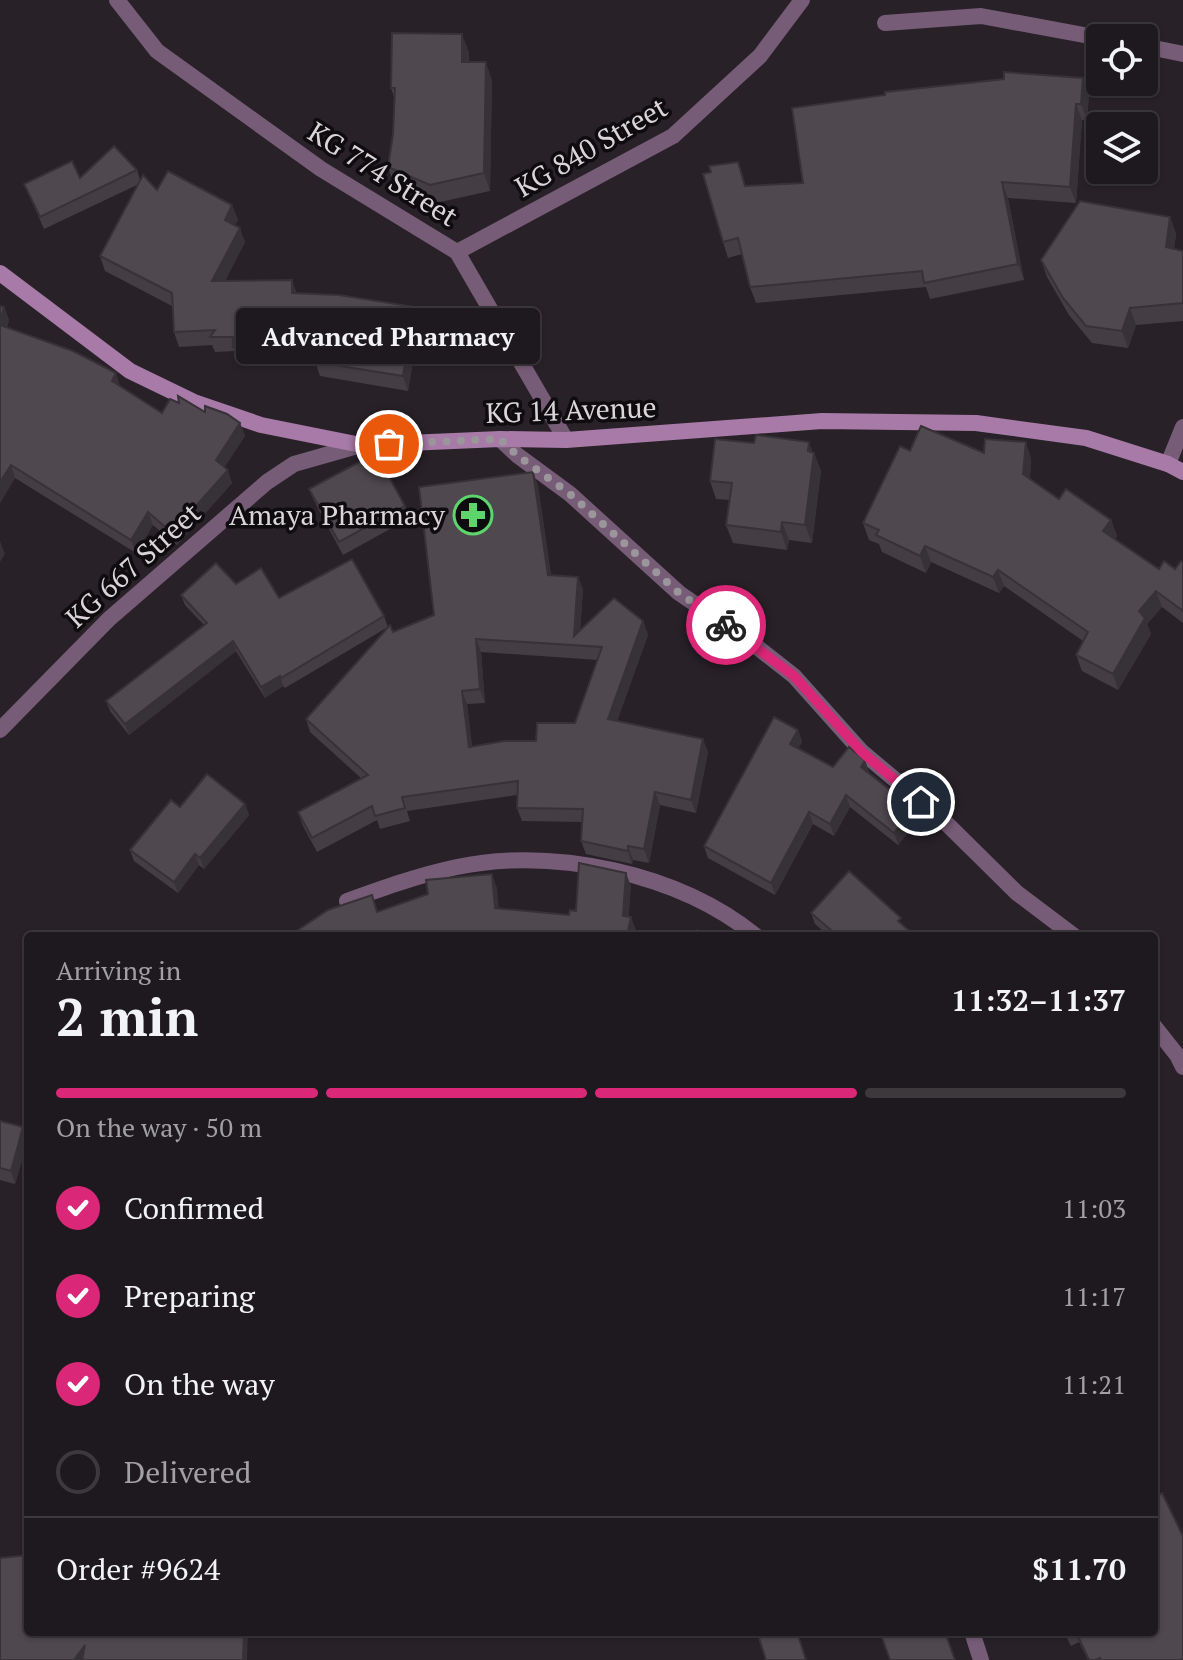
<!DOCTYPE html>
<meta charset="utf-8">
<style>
:root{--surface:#1e191e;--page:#2b262b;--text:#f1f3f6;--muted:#a1a0a4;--line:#3c383c;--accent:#db2777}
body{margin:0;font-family:"PT Serif",serif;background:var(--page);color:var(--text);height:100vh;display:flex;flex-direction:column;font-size:30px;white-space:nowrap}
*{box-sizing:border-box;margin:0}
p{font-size:26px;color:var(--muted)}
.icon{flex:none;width:44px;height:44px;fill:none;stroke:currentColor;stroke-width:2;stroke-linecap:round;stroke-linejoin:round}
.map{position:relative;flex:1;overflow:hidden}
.details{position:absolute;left:24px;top:932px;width:1134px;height:704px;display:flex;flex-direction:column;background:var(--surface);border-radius:8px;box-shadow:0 2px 6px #0004,0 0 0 2px var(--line)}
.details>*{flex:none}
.tools{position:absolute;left:1086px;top:24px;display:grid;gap:16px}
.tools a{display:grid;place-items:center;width:72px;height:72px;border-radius:8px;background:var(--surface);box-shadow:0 2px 6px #0004,0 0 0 2px var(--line);font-size:40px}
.pin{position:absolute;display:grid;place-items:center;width:68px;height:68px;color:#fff;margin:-34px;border:4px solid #fff;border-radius:50%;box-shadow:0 2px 8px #0007}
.courier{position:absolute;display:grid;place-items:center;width:80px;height:80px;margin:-40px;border:6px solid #db2777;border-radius:50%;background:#fff;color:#222;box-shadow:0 2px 10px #0007}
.bubble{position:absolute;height:56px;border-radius:8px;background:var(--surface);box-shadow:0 2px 6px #0004,0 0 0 2px var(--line);font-size:26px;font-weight:600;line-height:56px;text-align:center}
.headline em{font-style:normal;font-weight:600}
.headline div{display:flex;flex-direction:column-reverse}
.headline{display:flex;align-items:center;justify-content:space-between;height:136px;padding:0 32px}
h1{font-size:52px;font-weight:600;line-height:60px}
.bar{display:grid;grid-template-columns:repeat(4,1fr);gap:12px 8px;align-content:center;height:96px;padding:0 32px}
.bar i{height:10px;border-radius:6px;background:var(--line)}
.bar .selected{background:var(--accent)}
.bar p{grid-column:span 4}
.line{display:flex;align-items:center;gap:20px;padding:0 32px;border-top:2px solid var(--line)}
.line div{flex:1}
ol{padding:0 32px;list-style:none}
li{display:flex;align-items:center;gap:24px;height:88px}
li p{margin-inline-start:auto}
li .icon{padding:8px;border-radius:50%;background:var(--accent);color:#fff;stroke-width:4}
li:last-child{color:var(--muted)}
li i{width:44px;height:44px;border:4px solid var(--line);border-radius:50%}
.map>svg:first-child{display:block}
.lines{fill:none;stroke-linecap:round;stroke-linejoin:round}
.minor{stroke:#775c77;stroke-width:16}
.tertiary{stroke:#775c77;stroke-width:16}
.secondary{stroke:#a77aa7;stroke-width:16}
.wall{fill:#443e44;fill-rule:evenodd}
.shaded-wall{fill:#373237}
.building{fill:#4f484f;stroke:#373237;stroke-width:2;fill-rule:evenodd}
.done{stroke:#9b969b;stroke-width:8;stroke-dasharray:0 14.4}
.route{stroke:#db2777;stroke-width:10}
.labels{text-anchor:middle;stroke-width:7;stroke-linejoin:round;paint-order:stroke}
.street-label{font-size:28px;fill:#d9d5d9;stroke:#0f0c0f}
.poi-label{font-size:28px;fill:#d9d5d9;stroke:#0f0c0f;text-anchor:end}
</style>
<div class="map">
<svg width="1183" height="1660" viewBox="0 0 1183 1660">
<rect width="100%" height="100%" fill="#282128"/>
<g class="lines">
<!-- minor -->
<g class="minor">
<polyline points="885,23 981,16 1100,38"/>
<polyline points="1144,46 1183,54"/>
<polyline points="457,252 673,136 760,56 802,0"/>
<polyline points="500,439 517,455 570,494 679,593 748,640 794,676 862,752 941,818 1017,893 1074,936"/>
<polyline points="1168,464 1183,427"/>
<polyline points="0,730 109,619 267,482 294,464 361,445"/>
<path d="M347 901C383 888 419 875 457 867 555 847 678 873 756 936"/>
<polyline points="1154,1026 1177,1055 1183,1067"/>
<polyline points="972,1632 981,1660"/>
</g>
<!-- tertiary -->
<polyline class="tertiary" points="117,0 157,51 321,169 457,252 566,440"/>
<!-- secondary -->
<polyline class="secondary" points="0,273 130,371 194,402 261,425 361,445 500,439 566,440 822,421 976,423 1086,438 1168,464 1183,472"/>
</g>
<!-- wall -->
<g class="wall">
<polygon points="469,52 469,62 492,80 490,191 436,203 394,185 388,167 393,134 394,97 391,88"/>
<polygon points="1089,93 1087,120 1082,120 1076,203 1008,198 1024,280 930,299 926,287 756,303 750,287 742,254 728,258 723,242 803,183"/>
<polygon points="137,170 140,180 157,190 232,205 238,220 235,225 245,242 225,281 297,293 420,322 408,391 320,376 316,364 300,364 299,361 239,362 235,351 215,352 212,345 179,347 174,332 172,306 105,271 100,256 139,184 44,229 24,184"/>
<polygon points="1170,217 1176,234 1174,249 1183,251 1183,321 1136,325 1128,348 1092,343 1069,315 1047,277 1041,260"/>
<polygon points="0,306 4,307 9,320 7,327 116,373 120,387 162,413 179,403 240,423 245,436 224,467 232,483 177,545 153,525 136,553 15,478 0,503"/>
<polygon points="910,451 984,453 1031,458 1030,479 1059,499 1111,520 1117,536 1115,539 1159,569 1175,569 1183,562 1183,623 1162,607 1147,624 1151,634 1118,690 1082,671 1076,655 1083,641 1004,586 999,593 931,562 926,573 882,552 879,544 869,540 863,523"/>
<polygon points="813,452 814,453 821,471 812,543 789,540 787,550 733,543 726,525 730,500 716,499 710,481"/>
<path d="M533 472 538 486 551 575 578 577 583 590 580 630 643 621 648 635 617 721 708 752 696 813 660 805 649 863 633 860 632 864 586 854 581 841 582 822 522 821 517 808V795L407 811 410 821 380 829 377 820 317 852 303 826 298 812 362 779 310 732 306 719 393 632 434 615ZM481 652 598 660 575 723 536 741 472 747 467 704 485 703Z"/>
<polygon points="309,489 405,506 410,518 343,555 314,501"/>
<polygon points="236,584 279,598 384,616 388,627 285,688 283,686 265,698 236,651 129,735 110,711 106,701 204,625 185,605 181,595"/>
<polygon points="798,730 802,742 798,748 833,767 865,760 869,773 914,809 918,820 898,845 850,807 834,836 813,824 775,895 708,858 704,846"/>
<polygon points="245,804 249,815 204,869 199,865 178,893 134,861 130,850 180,807"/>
<polygon points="811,913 904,926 915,936 829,936 815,924"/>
<polygon points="0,1121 28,1140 15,1184 0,1180"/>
<polygon points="1064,1632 1154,1632 1183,1660 1088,1660 1079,1642 1071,1646"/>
</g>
<!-- shaded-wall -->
<g class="shaded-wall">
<polygon points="462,34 469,52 468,80 462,62"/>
<polygon points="486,62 492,80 490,191 484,173"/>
<polygon points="1083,78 1089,93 1087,120 1081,104"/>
<polygon points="1076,104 1082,120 1076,203 1070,187"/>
<polygon points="1002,182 1008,198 1024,280 1018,264"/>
<polygon points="232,205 238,220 230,234 225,220"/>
<polygon points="1170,217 1176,234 1172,264 1166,247"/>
<polygon points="240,228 245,242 217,296 212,281"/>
<polygon points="292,280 297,294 292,293"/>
<polygon points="4,307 9,320 4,337 0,327 0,321"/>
<polygon points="415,307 420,322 408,391 403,376"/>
<polygon points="1130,308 1136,325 1128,348 1122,331"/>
<polygon points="116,373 120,386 116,394 112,381"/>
<polygon points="240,423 245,436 221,473 216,460"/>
<polygon points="809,442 814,456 814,453 821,471 812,543 805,525"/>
<polygon points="1026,442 1031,458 1029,490 1023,474"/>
<polygon points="11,465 15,478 0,503 0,482"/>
<polygon points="228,470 232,483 177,545 172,533"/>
<polygon points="533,472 538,486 553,588 548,575"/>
<polygon points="148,512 153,525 136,553 131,540"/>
<polygon points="1111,520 1117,536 1109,547 1103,531"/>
<polygon points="782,522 789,540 787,550 781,532"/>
<polygon points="0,541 5,554 0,562"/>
<polygon points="925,546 931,562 926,573 920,556"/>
<polygon points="998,570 1004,586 999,593 993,577"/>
<polygon points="578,577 583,590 579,645 574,636"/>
<polygon points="1156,591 1162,607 1147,624 1151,634 1118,690 1113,674 1139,611"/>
<polygon points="643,621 648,635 613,733 608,719"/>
<polygon points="476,639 481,652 485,703 480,689"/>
<polygon points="233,641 236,651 129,735 125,724"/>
<polygon points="280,676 283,686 265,698 261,687"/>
<polygon points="462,691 467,704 474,761 469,747"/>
<polygon points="798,730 802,742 794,756 790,744"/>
<polygon points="703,739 708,752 696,813 691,800"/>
<polygon points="865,760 869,772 866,779 861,767"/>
<polygon points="655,792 660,805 649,863 644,849"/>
<polygon points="846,795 850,807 834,836 830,824"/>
<polygon points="245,804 249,815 204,869 200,858"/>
<polygon points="914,809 918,820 898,845 894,833"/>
<polygon points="809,812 813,824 775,895 771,883"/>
<polygon points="628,846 633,860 632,864 628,851"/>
<polygon points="195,854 199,865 178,893 174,882"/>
<polygon points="626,873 631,886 628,929 623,916"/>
<polygon points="492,874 497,888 500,921 495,908"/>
<polygon points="631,917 636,930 635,936 627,936"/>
<polygon points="23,1127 28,1140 15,1184 11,1171"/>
<polygon points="244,1632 248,1632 247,1660 243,1660"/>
<polygon points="85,1645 84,1660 74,1660"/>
</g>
<!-- building -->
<g class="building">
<polygon points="392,33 462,34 462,62 486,62 484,173 430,185 388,167 393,134 395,88 391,88"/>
<polygon points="1004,72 1083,78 1081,104 1076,104 1070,187 1002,182 1018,264 924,283 922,271 750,287 738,238 723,242 703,174 711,172 709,166 738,162 745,186 803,183 792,108 885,95 885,92 1004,79"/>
<polygon points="114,146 137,170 40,217 24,184 72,161 80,178"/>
<polygon points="168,171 232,205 225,220 240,228 212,281 292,280 292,293 339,295 415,307 403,376 315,362 315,350 295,350 295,347 233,347 233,337 210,337 215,330 174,332 172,293 100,256 143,175 157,190"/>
<polygon points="1080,201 1170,217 1166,247 1183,251 1183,303 1130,308 1122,331 1086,326 1063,298 1041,260"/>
<polygon points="0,306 4,307 0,321"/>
<polygon points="0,325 73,351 116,373 112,381 162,413 170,399 179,403 178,396 205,412 205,406 227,414 240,423 216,460 228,470 172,533 148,512 131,540 11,465 0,482"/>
<polygon points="921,426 984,453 985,439 1026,442 1023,474 1059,499 1066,489 1111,520 1103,531 1159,569 1164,561 1175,569 1181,561 1183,562 1183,611 1156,591 1139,611 1145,618 1113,674 1076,655 1088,632 998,570 993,577 925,546 920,556 876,535 879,530 863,523 900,446 910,451"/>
<polygon points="756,435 809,442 808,451 814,453 805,525 782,522 781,532 726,525 732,483 710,481 715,439 754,443"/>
<polygon points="376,453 405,506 339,542 309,489"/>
<path d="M533 472 548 575 578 577 574 636 614 598 643 621 608 719 703 739 691 800 655 792 644 849 628 846V851L581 841 583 809 517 808 518 781 402 797 405 808 375 816 372 806 312 838 298 812 368 775 306 719 390 625 393 632 434 615 419 487ZM476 639 602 647 575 723H537L536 741H504L469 747 462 691 480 689Z"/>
<polygon points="352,559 384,616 281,678 280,676 261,687 233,641 125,724 106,701 207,623 181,595 216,563 236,584 261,568 279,598"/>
<polygon points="774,717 798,730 790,744 833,767 849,747 865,760 861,767 914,809 894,833 846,795 830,824 809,812 771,883 704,846"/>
<polygon points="207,774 245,804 200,858 195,854 174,882 130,850 171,800 180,807"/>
<polygon points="579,863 626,873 623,916 631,917 627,936 289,936 328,910 372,895 377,912 428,894 426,880 492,874 495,908 569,915 570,910 576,911"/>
<polygon points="849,871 901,918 898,921 915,936 838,936 811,913"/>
<polygon points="697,930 708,936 693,936"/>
<polygon points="0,1121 23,1127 11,1171 0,1168"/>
<polygon points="1162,1493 1183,1536 1183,1660 1101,1660 1100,1658 1095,1660 1089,1660 1076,1632 1154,1632 1154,1497"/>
<polygon points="28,1555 28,1632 244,1632 243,1660 82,1660 85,1645 74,1660 0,1660 0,1558"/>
<polygon points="757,1632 797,1632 806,1660 766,1660"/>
<polygon points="880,1632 945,1632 955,1660 890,1660"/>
</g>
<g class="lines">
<!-- done -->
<polyline class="done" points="389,444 500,439 517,455 570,494 679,593 726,625"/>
<!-- route -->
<polyline class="route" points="726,625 794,676 862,752 921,802"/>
</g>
<!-- icons -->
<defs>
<g id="pharmacy-ring" transform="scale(2)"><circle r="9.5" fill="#0f0c0f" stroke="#5dd56c" stroke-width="1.5"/><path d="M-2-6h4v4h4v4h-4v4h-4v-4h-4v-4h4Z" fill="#5dd56c"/></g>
</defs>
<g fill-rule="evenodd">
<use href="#pharmacy-ring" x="473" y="515"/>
</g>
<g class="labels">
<!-- street labels -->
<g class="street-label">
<text transform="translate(591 147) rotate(-30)" y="10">KG 840 Street</text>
<text transform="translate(383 174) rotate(32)" y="10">KG 774 Street</text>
<text transform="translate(571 410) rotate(-2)" y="10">KG 14 Avenue</text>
<text transform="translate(133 565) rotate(-42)" y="10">KG 667 Street</text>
</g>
<!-- poi labels -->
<g class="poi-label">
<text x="445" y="525">Amaya Pharmacy</text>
</g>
</g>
</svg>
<div class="tools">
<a><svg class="icon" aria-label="locate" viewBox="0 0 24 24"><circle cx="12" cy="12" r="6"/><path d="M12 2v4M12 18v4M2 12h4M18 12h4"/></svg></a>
<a><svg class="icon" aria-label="layers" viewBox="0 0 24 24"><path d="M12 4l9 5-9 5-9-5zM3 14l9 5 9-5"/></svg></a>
</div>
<div class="pin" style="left:389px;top:444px;background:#ea580c"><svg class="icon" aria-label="bag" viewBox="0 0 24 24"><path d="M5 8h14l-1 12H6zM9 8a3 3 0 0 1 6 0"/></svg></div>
<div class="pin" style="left:921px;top:802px;background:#1f2937"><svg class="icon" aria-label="home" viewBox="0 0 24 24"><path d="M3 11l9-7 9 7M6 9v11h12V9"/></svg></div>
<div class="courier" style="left:726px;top:625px"><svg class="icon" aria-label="bike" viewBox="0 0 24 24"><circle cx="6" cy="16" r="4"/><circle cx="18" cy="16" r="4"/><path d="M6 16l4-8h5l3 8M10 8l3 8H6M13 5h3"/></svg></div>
<div class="bubble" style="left:236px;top:308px;width:304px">Advanced Pharmacy</div>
<section class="details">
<div class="headline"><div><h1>2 min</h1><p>Arriving in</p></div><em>11:32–11:37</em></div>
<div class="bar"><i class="selected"></i><i class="selected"></i><i class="selected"></i><i></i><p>On the way · 50 m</p></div>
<ol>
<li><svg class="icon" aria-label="check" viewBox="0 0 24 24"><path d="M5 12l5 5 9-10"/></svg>Confirmed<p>11:03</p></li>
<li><svg class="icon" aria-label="check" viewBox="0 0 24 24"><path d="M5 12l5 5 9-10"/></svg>Preparing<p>11:17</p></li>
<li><svg class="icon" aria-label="check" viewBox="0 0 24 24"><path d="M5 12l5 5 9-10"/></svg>On the way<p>11:21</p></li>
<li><i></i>Delivered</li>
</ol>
<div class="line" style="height:104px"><div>Order #9624</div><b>$11.70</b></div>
</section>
</div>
